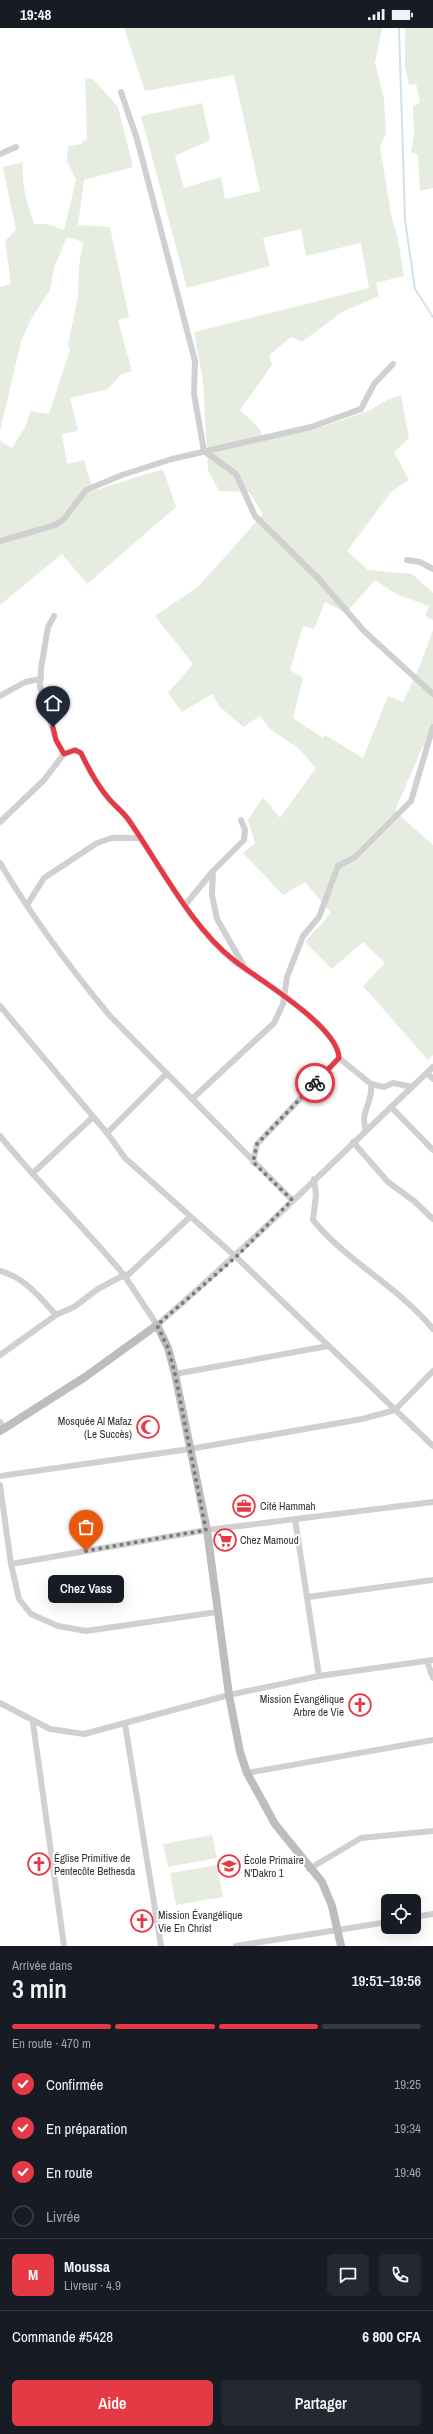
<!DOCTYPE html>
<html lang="fr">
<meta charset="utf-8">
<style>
:root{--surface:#171b24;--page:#242831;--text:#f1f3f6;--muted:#9ea1a6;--line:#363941;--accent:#e63946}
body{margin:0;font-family:"Archivo Narrow",sans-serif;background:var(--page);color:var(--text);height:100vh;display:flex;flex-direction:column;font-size:15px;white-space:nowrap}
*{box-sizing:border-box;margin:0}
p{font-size:13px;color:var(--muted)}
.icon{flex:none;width:22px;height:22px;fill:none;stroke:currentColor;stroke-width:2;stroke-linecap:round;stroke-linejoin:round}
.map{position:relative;height:1918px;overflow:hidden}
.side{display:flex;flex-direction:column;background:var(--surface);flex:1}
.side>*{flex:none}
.tools{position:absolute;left:381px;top:1866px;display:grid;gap:8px}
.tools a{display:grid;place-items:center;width:40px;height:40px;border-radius:6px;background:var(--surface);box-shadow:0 4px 16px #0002;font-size:20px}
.pin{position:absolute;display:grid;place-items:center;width:34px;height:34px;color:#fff;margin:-41px -17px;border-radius:50% 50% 50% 0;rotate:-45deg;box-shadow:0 0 4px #0007}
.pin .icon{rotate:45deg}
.courier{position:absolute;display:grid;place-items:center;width:40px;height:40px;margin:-20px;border:3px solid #e63946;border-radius:50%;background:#fff;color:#222;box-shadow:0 1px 5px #0007}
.bubble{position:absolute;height:28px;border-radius:6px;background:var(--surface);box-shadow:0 4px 16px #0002;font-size:13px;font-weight:600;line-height:28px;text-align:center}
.head em{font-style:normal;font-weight:600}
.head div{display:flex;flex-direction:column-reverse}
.head{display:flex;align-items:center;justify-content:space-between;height:68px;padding:0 12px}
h1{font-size:26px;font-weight:600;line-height:30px}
.bar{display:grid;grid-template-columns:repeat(4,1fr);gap:6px 4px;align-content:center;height:48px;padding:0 12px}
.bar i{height:5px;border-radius:3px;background:var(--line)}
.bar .selected{background:var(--accent)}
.bar p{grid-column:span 4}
.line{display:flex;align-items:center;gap:10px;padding:0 12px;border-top:1px solid var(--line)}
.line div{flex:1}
.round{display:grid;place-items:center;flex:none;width:42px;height:42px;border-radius:6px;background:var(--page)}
ol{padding:0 12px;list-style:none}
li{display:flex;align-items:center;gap:12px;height:44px}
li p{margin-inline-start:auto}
li .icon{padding:4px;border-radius:50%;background:var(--accent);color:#fff;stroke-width:4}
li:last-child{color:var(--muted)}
li i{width:22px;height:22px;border:2px solid var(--line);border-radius:50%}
.button{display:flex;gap:8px;margin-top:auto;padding:8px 12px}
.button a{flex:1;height:46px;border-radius:6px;background:var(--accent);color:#fff;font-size:16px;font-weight:600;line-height:46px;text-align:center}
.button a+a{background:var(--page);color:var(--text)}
.status{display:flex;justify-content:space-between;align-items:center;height:28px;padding:0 20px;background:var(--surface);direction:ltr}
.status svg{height:11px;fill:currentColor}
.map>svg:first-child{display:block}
.green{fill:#e6ecdf}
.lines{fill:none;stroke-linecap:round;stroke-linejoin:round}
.stream{stroke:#cfe2ee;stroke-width:2}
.street{stroke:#d0d0d0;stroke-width:6}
.secondary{stroke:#bdbdbd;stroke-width:8}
.done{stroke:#7a7a7a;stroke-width:4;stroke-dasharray:0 7.2}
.route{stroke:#e63946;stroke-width:5}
.labels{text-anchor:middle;stroke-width:4;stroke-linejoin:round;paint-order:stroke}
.poi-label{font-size:11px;fill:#333;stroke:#fff;text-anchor:start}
</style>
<div class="status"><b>19:48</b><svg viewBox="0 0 49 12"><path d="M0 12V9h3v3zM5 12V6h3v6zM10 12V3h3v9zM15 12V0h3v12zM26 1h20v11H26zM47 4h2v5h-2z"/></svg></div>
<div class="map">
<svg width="433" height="1918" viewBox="0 0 433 1918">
<rect width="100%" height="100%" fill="#fff"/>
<!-- green -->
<g class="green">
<polygon points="124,0 382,0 375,35 384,71 386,106 380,118 391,187 398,211 404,248 376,255 379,268 342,284 302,314 291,309 269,327 272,337 240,382 260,401 262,409 321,394 322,399 371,382 387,372 401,367 409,410 394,424 409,452 392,463 347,523 368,542 412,546 433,565 433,592 425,588 429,578 396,566 375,552 346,585 325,574 314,601 303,598 290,642 303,650 293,690 323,710 325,707 363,730 388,668 403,674 421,635 433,602 433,709 422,720 395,783 433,817 433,1027 428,1032 363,958 385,935 363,914 332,941 305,914 331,885 305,854 283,867 243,825 255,815 248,792 263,769 280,790 316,740 298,720 270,701 260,688 243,699 219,678 212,666 182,684 168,665 193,636 155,588 199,558 263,486 249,464 219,463 208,442 203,353 194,304 369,260 361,215 306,228 301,201 263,210 270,238 187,260 141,88 202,75 210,112 175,128 184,160 221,149 225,171 260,163 234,47 145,63"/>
<polygon points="405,0 433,0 433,160 420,163 418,127 411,124 414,106 413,78 420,74 416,56 409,57 405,38"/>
<path d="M85 50 93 51 118 79 133 139 84 152 78 197 110 199 129 289 118 292 132 343 121 346 108 361 70 370 78 403 62 406 67 436 84 432 93 463 163 441 176 479 87 556 62 526 0 577V410L1 414 12 420 25 399 31 383 49 386 70 322 68 317 78 268 79 238 83 214 67 209 54 240 50 262 31 291 21 314 0 403V259L11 256 5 213 16 202 3 139 23 134C21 156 27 175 34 196H47L64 202 76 152 67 133 68 118 82 116 83 113 87 111Z"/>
<polygon points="212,1807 217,1830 168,1839 163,1816"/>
<polygon points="217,1837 223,1869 176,1877 170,1845"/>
</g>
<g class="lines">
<!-- stream -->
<polyline class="stream" points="399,0 405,192 415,261 433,289"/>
<!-- street -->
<g class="street">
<polyline points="121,64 137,111 195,333 194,366 204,423 236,446 255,488 318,550 364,603 433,666"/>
<polyline points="0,126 16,119"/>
<polyline points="0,513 55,497 64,491 86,462 122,447 172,431 311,399 361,381 374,356 393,336"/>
<polyline points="407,532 420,534 433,541"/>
<polyline points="54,588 48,599 41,641 40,659 56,712 64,726"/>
<polyline points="0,668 25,654 41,651"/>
<path d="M0 794 44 752 64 726 75 722 81 725C88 740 98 758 109 771 115 778 123 784 128 791 160 837 191 899 235 934 260 952 338 998 339 1030L371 1056C374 1074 359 1083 366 1102"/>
<path d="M0 835C32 889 70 940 110 988L292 1172"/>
<polyline points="213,843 212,867 217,891 245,940"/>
<polyline points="27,877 44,850 97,815 112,810 141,810"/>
<polyline points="185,877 213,843 244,812 245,802 241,792"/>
<polyline points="0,978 107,1105 125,1130 236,1229 433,1418"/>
<polyline points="427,1045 433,1051"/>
<polyline points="371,1056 384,1059 393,1055 412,1059"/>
<polyline points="192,1071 274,995 283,976 287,949 303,908 319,889 338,838 355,829 411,773 433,699"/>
<polyline points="391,1079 433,1122"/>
<polyline points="107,1105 166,1046"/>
<path d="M0 1108C39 1156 84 1199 124 1247L129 1246 190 1189"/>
<polyline points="353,1114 388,1154 414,1173 433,1191"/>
<polyline points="253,1134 257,1116 339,1030"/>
<polyline points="33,1145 93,1089"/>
<path d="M314 1151 316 1167 313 1192C347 1234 398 1258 433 1301"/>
<path d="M0 1243C25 1250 39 1268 56 1287"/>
<path d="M0 1327 56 1287 74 1279 98 1261 124 1247 157 1297C252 1215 341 1126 433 1039"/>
<polyline points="175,1346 328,1318"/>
<polyline points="0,1394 4,1401"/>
<polyline points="0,1448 190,1421 362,1391 395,1382 433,1343"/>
<polyline points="0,1457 11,1536 19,1571 31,1586 58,1598 86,1603 217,1584"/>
<polyline points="295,1491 319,1648"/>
<polyline points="11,1536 207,1502 433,1474"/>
<polyline points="308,1569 433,1552"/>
<polyline points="427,1633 433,1650"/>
<polyline points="0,1675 50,1701 84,1706 229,1667 319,1648 433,1632"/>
<polyline points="33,1695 64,1918"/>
<polyline points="125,1696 161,1918"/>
<polyline points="247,1745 433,1712"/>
<polyline points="309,1841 361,1810 433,1803"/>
<polyline points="414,1889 433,1886"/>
<polyline points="236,1918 388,1894"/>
</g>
<!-- secondary -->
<polyline class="secondary" points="0,1403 85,1349 157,1297 168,1320 175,1346 207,1502 229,1667 240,1724 247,1745 275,1796 322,1854 332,1878 341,1918"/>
</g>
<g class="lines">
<!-- done -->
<polyline class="done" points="86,1523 206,1502 175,1346 168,1320 157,1297 236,1229 292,1172 253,1134 257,1116 315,1055"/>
<!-- route -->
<path class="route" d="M53 699 56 712 64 726 75 722 81 725C88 740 98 758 109 771 115 778 123 784 128 791 160 837 191 899 235 933 259 952 338 998 339 1030L315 1055"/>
</g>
<!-- icons -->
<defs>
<g id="mosque-ring" transform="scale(1.15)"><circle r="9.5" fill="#fff" stroke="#e63946" stroke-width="1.5"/><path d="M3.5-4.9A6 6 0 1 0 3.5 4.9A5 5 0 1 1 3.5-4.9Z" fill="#e63946"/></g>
<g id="office-ring" transform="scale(1.15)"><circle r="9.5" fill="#fff" stroke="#e63946" stroke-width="1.5"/><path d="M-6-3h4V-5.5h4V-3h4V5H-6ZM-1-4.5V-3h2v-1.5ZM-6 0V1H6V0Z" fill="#e63946"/></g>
<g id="supermarket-ring" transform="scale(1.15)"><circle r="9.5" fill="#fff" stroke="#e63946" stroke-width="1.5"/><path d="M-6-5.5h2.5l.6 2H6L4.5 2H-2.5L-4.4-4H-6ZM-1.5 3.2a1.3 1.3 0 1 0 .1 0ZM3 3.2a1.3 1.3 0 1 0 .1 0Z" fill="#e63946"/></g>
<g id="church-ring" transform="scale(1.15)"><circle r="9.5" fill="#fff" stroke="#e63946" stroke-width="1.5"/><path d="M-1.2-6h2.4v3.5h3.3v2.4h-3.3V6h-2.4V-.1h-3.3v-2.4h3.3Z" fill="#e63946"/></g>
<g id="school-ring" transform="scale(1.15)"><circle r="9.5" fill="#fff" stroke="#e63946" stroke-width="1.5"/><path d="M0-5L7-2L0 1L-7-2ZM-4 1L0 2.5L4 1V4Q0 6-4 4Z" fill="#e63946"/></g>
</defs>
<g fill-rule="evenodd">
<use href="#mosque-ring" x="148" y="1399"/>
<use href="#office-ring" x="244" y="1478"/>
<use href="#supermarket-ring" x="225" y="1512"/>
<use href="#church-ring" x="360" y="1677"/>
<use href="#church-ring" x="39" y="1836"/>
<use href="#school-ring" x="229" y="1838"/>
<use href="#church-ring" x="142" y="1893"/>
</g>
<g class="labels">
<!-- poi labels -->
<g class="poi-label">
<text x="132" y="1397" text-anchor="end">Mosquée Al Mafaz<tspan x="132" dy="13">(Le Succès)</tspan></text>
<text x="260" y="1482">Cité Hammah</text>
<text x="240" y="1516">Chez Mamoud</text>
<text x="344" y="1675" text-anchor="end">Mission Évangélique<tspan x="344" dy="13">Arbre de Vie</tspan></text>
<text x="54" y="1834">Église Primitive de<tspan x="54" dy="13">Pentecôte Bethesda</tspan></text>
<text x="244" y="1836">École Primaire<tspan x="244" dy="13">N'Dakro 1</tspan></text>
<text x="158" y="1891">Mission Évangélique<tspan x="158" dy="13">Vie En Christ</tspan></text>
</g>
</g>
</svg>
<div class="tools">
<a><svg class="icon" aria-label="locate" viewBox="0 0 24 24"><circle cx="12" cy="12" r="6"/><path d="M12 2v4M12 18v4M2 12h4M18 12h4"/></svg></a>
</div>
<div class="pin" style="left:86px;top:1523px;background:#ea580c"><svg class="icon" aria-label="bag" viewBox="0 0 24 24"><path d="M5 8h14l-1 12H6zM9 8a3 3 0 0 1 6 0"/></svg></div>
<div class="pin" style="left:53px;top:699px;background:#1f2937"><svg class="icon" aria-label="home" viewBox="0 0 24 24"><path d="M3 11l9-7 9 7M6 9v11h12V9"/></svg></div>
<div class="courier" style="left:315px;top:1055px"><svg class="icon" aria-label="bike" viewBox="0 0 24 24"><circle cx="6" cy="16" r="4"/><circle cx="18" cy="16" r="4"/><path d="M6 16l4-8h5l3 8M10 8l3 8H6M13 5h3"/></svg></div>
<div class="bubble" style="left:48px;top:1547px;width:76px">Chez Vass</div>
</div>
<section class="side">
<div class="head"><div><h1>3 min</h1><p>Arrivée dans</p></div><em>19:51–19:56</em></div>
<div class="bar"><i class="selected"></i><i class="selected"></i><i class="selected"></i><i></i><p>En route · 470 m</p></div>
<ol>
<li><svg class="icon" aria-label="check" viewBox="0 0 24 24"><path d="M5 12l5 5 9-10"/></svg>Confirmée<p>19:25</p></li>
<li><svg class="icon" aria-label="check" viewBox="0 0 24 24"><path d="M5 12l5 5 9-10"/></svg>En préparation<p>19:34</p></li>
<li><svg class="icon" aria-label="check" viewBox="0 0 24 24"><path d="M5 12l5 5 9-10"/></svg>En route<p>19:46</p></li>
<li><i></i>Livrée</li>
</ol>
<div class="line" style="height:72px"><b class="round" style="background:var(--accent);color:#fff">M</b><div><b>Moussa</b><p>Livreur · 4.9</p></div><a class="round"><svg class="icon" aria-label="chat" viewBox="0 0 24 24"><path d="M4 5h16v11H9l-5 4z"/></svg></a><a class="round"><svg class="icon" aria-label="phone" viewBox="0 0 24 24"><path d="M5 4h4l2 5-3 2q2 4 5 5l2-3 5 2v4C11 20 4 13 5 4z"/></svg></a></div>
<div class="line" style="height:52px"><div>Commande #5428</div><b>6 800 CFA</b></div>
<div class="button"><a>Aide</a><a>Partager</a></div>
</section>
